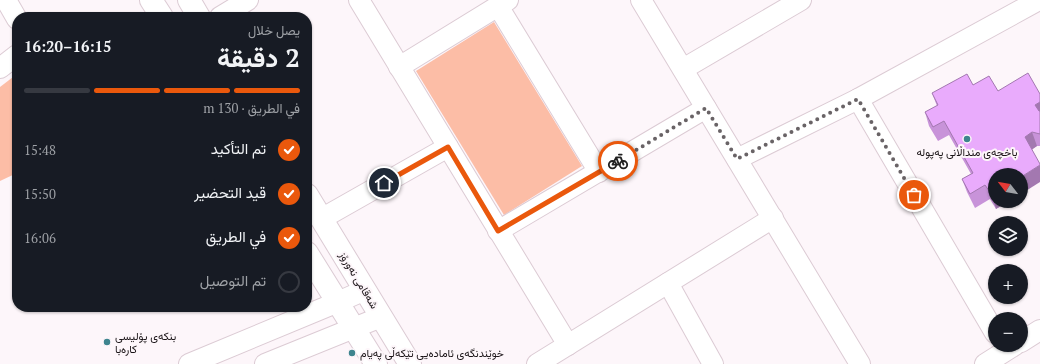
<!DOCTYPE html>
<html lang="ar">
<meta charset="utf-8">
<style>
:root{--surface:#171b24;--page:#20242c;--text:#f1f3f6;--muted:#9ea1a6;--line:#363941;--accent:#ea580c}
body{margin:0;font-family:"PT Serif",Vazirmatn,serif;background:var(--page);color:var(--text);direction:rtl;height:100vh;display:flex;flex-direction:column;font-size:15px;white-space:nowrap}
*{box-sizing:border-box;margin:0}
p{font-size:13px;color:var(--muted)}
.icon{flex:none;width:22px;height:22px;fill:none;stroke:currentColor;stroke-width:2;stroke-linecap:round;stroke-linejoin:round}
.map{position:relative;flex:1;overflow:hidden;direction:ltr}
.details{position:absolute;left:12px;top:12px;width:300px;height:300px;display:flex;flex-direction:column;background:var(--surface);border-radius:16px;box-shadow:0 1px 3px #0004;direction:rtl}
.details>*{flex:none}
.needle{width:26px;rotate:301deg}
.controls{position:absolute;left:988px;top:168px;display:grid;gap:8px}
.controls a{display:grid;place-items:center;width:40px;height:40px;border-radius:50%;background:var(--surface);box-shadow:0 1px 3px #0004;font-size:20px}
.pin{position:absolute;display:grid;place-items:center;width:34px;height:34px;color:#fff;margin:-17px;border:2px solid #fff;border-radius:50%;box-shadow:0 1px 4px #0007}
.courier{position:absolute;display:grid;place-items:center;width:40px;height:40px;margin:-20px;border:3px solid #ea580c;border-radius:50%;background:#fff;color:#222;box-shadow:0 1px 5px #0007}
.headline em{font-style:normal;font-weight:700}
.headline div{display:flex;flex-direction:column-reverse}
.headline{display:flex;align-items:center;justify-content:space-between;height:68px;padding:0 12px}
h1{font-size:26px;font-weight:700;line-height:30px}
.bar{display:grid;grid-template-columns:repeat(4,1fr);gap:6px 4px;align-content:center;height:48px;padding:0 12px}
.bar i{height:5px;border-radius:3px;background:var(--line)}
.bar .selected{background:var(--accent)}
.bar p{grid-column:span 4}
ol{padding:0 12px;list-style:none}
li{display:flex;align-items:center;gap:12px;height:44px}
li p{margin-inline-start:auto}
li .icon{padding:4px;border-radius:50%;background:var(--accent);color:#fff;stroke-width:4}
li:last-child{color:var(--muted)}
li i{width:22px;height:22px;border:2px solid var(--line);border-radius:50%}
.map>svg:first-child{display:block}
.green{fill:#fcbda6}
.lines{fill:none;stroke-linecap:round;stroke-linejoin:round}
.minor-casing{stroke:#dccbd4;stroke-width:22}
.major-casing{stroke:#dccbd4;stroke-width:24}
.minor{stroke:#fff;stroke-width:20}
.major{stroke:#fff;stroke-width:22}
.wall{fill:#c893d9}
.shaded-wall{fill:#a378b0}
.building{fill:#e9abfc;stroke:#a378b0}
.done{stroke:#696366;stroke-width:4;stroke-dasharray:0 7.2}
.route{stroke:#ea580c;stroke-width:5}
.poi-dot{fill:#3e848e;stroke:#fdf6fa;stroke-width:1.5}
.labels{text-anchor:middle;stroke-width:4;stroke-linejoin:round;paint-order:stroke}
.poi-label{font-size:11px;fill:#1a1417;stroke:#fdf6fa;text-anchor:start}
.street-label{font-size:11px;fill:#1a1417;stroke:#fdf6fa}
</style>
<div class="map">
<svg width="1040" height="364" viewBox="0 0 1040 364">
<rect width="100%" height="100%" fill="#fdf6fa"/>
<!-- green -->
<g class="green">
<polygon points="494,22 582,166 504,215 416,71"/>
<polygon points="17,74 17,173 0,181 0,87"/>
</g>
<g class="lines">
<!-- minor casing -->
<g class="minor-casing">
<g id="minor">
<polyline points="6,0 17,19"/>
<polyline points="359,0 568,345"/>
<polyline points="641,0 860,364"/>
<polyline points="498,6 599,172"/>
<polyline points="220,17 248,0"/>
<polyline points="399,67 508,0"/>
<polyline points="0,68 17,55"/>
<polyline points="683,69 801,0"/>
<polyline points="858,99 995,333"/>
<polyline points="737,159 858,99 1039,0"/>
<polyline points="321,219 448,147"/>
<polyline points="498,231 706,108"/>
<polyline points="668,283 713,364"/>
<polyline points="1021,342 1040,330"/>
<polyline points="189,364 338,302 365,290"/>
<polyline points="265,364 381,317"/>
<polyline points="537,364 773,218"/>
<polyline points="985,364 1015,345"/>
</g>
</g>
<!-- major casing -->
<g class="major-casing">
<g id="major">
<polyline points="151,0 162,17"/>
<polyline points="189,0 199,17"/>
<polyline points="307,195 410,364"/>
<polyline points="307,253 376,364"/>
</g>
</g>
<!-- minor -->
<use href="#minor" class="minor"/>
<!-- major -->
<use href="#major" class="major"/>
</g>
<!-- wall -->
<polygon class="wall" points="973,85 998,91 1040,94 1040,146 1037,146 1032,149 995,201 1009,201 996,209 990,199 975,208 967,192 962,179 971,174 949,135 938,141 929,126 925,112 937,106 932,93"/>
<!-- shaded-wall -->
<g class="shaded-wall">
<polygon points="1040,102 1040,118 1035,105"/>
<polygon points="1032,132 1037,146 1030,151 1025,137"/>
<polygon points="1040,165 1040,182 1021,194 1021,177"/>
<polygon points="995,193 995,201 1009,201 996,209 992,195"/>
</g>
<!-- building -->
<polygon class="building" points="1028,73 1040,94 1040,102 1035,105 1039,111 1040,111 1040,134 1032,132 1025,137 1040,164 1040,165 1021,177 1021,175 995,175 995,193 992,195 985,185 970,194 962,179 973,173 944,121 933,127 925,112 938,105 932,93 967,74 973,85 989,76 998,91"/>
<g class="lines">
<!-- done -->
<polyline class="done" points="618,161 706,108 737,159 858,99 914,195"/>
<!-- route -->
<polyline class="route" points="384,183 448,147 498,231 618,161"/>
</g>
<!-- markers -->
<g class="poi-dot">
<circle cx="967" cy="139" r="4"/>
<circle cx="107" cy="342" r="4"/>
<circle cx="352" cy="353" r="4"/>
</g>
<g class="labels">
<!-- poi labels -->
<g class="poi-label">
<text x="967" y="156" text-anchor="middle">باخچەی منداڵانی پەپولە</text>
<text x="115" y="340">بنکەی پۆلیسی<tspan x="115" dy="13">کارەبا</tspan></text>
<text x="360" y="357">خوێندنگەی ئامادەیی تێکەڵی پەیام</text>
</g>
<!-- street labels -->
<g class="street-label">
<text transform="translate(359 280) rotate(59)" y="4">شەقامی نەورۆز</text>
</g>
</g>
</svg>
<div class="controls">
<a><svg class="needle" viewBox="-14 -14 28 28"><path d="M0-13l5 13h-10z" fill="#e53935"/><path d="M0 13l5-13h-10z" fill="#9ea1a6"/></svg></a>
<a><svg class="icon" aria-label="layers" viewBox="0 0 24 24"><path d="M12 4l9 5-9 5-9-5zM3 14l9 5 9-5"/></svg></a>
<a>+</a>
<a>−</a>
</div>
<div class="pin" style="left:914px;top:195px;background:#ea580c"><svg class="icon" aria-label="bag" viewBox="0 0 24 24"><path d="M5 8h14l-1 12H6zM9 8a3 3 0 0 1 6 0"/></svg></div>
<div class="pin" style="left:384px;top:183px;background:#1f2937"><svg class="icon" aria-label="home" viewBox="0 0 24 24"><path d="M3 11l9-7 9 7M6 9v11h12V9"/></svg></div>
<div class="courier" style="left:618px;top:161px"><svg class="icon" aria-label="bike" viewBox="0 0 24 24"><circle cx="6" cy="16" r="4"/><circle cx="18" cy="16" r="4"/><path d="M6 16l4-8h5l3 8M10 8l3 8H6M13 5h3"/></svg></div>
<section class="details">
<div class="headline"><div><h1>2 دقيقة</h1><p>يصل خلال</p></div><em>16:15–16:20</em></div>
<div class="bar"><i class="selected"></i><i class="selected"></i><i class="selected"></i><i></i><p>في الطريق · 130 m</p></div>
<ol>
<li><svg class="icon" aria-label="check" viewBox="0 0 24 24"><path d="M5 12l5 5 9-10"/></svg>تم التأكيد<p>15:48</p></li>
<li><svg class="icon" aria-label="check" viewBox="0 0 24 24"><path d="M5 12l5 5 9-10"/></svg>قيد التحضير<p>15:50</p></li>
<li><svg class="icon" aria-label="check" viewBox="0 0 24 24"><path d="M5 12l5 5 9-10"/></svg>في الطريق<p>16:06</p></li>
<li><i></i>تم التوصيل</li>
</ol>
</section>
</div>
